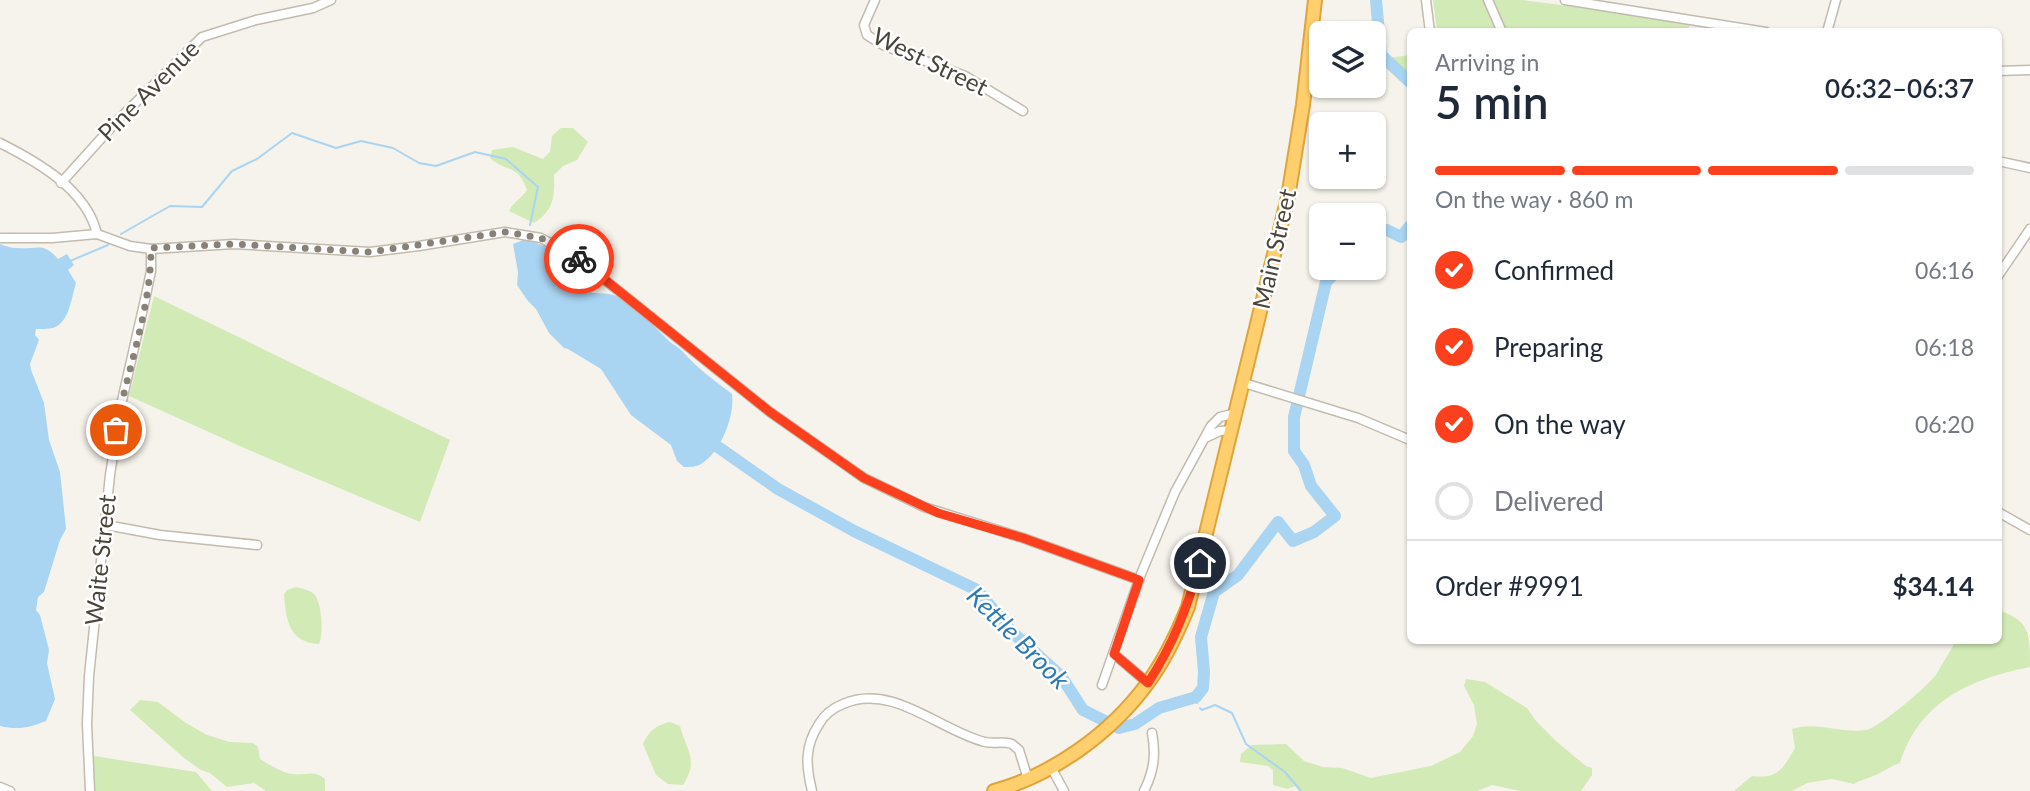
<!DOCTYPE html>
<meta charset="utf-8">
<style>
:root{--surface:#fff;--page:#f6f6f7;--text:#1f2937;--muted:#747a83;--line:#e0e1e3;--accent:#fc3f1d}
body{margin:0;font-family:Lato,sans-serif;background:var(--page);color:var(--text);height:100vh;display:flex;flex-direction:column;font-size:26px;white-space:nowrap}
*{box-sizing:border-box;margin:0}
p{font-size:23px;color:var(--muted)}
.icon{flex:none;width:38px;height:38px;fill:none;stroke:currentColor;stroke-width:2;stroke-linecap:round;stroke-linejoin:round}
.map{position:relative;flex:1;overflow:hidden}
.side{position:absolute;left:1407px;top:28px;width:595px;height:616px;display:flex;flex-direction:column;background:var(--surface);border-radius:10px;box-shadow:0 2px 5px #0004}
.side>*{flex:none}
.fabs{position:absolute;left:1309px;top:21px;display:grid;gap:14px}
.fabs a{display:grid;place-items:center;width:77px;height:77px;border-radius:10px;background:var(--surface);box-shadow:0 2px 5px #0004;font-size:35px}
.pin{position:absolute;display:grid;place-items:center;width:60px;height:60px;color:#fff;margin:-30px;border:4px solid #fff;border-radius:50%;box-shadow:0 2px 7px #0007}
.courier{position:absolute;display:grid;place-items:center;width:70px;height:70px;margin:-35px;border:5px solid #fc3f1d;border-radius:50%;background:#fff;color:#222;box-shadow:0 2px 9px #0007}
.headline em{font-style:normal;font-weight:600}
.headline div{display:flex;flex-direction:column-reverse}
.headline{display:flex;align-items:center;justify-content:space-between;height:119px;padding:0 28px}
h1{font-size:46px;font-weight:600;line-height:52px}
.bar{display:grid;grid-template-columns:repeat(4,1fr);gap:10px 7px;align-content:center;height:84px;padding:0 28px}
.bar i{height:9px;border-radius:5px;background:var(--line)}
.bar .on{background:var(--accent)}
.bar p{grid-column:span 4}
.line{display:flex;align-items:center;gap:18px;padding:0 28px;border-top:2px solid var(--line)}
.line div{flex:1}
ol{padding:0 28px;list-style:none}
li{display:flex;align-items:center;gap:21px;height:77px}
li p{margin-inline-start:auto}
li .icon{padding:7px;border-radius:50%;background:var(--accent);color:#fff;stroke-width:4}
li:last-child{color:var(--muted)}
li i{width:38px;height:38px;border:4px solid var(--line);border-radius:50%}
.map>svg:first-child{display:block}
.green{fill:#d2eab5}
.water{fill:#a9d4f2}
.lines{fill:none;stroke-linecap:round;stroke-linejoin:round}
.stream{stroke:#a9d4f2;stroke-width:2}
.river{stroke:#a9d4f2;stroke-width:12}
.minor-casing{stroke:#c2bbae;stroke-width:11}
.highway-casing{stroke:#e0a43c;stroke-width:16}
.minor{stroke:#fff;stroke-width:8}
.highway{stroke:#ffcf6e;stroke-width:12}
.done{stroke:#878178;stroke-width:7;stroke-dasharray:0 12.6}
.route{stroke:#fc3f1d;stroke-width:9}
.labels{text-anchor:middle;stroke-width:5;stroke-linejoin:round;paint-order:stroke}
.street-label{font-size:24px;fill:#4b4439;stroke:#fff}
.water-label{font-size:26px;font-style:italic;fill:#2e7ab2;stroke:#fff}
</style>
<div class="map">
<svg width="2030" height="791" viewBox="0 0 2030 791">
<rect width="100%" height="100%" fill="#f6f3ec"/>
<!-- green -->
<g class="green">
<polygon points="1433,0 1523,0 1690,22 1688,32 1437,31"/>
<polygon points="1410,55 1410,77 1389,58"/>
<path d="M561 128H573L588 142 577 160 563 166 554 175C555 195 554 211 534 223L509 211C513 202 522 198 527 190 518 163 506 173 490 158L492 150 513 147 543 159 550 152 552 136Z"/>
<polygon points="154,296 450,440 420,522 251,451 129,396"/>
<path d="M296 587C300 588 309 590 313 593 322 600 324 635 319 644 289 642 286 621 284 594L287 590Z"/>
<path d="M1999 610C2030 622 2030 632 2030 667 1970 679 1920 701 1900 763 1891 766 1886 770 1878 774 1870 778 1862 779 1854 784L1832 779 1807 783 1792 791H1734L1752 776C1778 779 1783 769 1795 748L1792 729C1818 721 1840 734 1866 730 1879 728 1931 684 1937 673 1943 662 1950 652 1956 641L1998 640Z"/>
<polygon points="1466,679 1485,682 1527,708 1536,721 1557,742 1586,766 1592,768 1592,775 1581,791 1520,791 1492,785 1477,791 1299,791 1295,786 1287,789 1273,785 1273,770 1268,766 1240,762 1241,754 1251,745 1286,744 1304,761 1323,767 1342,768 1371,778 1431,766 1460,752 1473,736 1477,724 1474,705 1464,686"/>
<path d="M140 700 158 702 186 723 207 735 230 742 253 743 258 747 260 759C270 765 280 772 292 774 305 776 313 769 325 779V791H266L254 783 227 787 210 773 201 770 184 758 130 710Z"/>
<path d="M670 722 680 726C687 752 699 760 683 785L668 784 656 775 643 744C649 731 656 725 670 722Z"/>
<polygon points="94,756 196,772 212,791 95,791"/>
</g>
<!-- water -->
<g class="water">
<path d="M526 239C546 246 565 255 580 271 582 306 601 285 622 299 639 311 652 324 666 338 671 344 678 346 683 352 697 368 715 381 732 394 735 416 721 452 701 464 696 467 690 467 684 467L677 461 671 445 631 415 601 369 568 349 564 348 549 333 536 309 528 301 517 285 518 272 513 244Z"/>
<path d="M0 244C5 246 11 248 17 248 36 250 43 241 58 259L67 254 74 265 68 270 76 283C71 298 70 322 53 328 48 329 41 329 36 329L35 335 39 340 30 364 31 370 44 403 49 440 60 472 66 529 60 540 44 592 38 597 36 610 40 615 49 650 47 663 55 699 46 721C29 728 18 730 0 726Z"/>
</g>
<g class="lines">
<!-- stream -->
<g class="stream">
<polyline points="121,234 170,206 202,207 232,171 257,159 292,133 336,148 361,141 393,148 419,163 436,166 475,152 506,159 538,187 530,225"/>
<polyline points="70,261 108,245"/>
<polyline points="1196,697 1197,703"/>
<polyline points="1200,708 1202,710 1215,705 1232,713 1246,744 1285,772 1301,791"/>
</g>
<!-- river -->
<g class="river">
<polyline points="1376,0 1381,55 1410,82"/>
<polyline points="1374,233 1387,230 1401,237 1410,226"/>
<polyline points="718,447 778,489 854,531 977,590 1012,632 1061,676 1083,710 1119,728 1135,724 1159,708 1196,697 1203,688 1204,672 1201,637 1214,592 1238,575 1278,522 1293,541 1314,532 1335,516 1311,486 1304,465 1294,451 1294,417 1326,282 1340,268"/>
</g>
<!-- minor casing -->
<g class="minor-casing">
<g id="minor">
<polyline points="875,0 864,25 867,35 883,45 965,76 1023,111"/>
<polyline points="1426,0 1430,32"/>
<polyline points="1488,0 1502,32"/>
<polyline points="1565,0 1766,32"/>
<polyline points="1827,32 1836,0"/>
<polyline points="1998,71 2030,70"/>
<path d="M0 143C38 162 87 190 97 234"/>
<polyline points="1998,161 2030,168"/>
<polyline points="61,183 116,122 202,37 256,20 313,8 331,0"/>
<polyline points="0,238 52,238 97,234 130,246 151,249 234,244 370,252 419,246 505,232 541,238 580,260 770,412 864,478 924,507 1023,538 1139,580"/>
<polyline points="1998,276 2030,229"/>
<polyline points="1244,383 1358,418 1410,440"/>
<polyline points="1207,437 1220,431 1232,430"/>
<polyline points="1998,512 2030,530"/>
<polyline points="106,525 160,535 257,545"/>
<polyline points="1114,654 1148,683"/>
<polyline points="1102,685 1141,574 1175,492 1211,426 1220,417 1236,413"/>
<polyline points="1051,767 1064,791"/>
<polyline points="0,787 10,791"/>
<polyline points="90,791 87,724 89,676 110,475 121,405 146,295 151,271 151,249"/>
<path d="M812 791C806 766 804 747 819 724 824 715 833 708 843 704 892 682 940 731 985 742 994 744 1003 741 1012 744L1019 750 1028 779"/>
<path d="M1144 791C1154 771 1156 755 1152 733"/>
</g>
</g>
<!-- highway casing -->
<g class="highway-casing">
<path id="highway" d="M994 791C1053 775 1111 733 1147 684 1165 660 1177 634 1188 607L1288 197 1303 105 1315 0"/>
</g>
<!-- minor -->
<use href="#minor" class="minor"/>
<!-- highway -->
<use href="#highway" class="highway"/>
</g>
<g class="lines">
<!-- done -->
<path class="done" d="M116 430C127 370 151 310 151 248L234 244 370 252 505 232 541 238 579 259"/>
<!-- route -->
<path class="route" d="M579 259 770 412 864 478 938 513 1023 538 1139 580 1114 654 1148 683C1174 643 1187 608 1200 563"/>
</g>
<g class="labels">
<!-- street labels -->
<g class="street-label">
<text transform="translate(930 62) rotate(26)" y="8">West Street</text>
<text transform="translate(149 91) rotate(-45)" y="8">Pine Avenue</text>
<text transform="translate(1275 249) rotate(-77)" y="8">Main Street</text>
<text transform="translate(101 560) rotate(-84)" y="8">Waite Street</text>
</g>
<!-- water labels -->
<g class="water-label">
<text transform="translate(1018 638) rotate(45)" y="9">Kettle Brook</text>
</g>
</g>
</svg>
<div class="fabs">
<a><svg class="icon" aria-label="layers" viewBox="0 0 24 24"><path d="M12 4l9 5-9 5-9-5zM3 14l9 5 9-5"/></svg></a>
<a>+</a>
<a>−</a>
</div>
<div class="pin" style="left:116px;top:430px;background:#ea580c"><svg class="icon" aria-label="bag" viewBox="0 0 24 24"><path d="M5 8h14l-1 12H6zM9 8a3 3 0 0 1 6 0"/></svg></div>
<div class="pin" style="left:1200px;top:563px;background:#1f2937"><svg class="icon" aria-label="home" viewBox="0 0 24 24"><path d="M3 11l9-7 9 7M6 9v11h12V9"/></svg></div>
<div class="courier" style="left:579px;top:259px"><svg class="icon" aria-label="bike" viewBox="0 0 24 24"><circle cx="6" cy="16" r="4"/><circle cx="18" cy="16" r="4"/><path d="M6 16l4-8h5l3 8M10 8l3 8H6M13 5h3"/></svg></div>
<section class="side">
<div class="headline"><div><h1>5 min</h1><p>Arriving in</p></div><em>06:32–06:37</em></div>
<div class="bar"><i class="on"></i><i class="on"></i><i class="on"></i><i></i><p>On the way · 860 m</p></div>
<ol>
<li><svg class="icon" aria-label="check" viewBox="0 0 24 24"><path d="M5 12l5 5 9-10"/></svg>Confirmed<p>06:16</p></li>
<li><svg class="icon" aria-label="check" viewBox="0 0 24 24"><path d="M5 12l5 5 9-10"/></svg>Preparing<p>06:18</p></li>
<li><svg class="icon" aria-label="check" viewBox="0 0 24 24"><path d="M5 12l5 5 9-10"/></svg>On the way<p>06:20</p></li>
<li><i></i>Delivered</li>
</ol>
<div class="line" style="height:91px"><div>Order #9991</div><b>$34.14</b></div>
</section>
</div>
